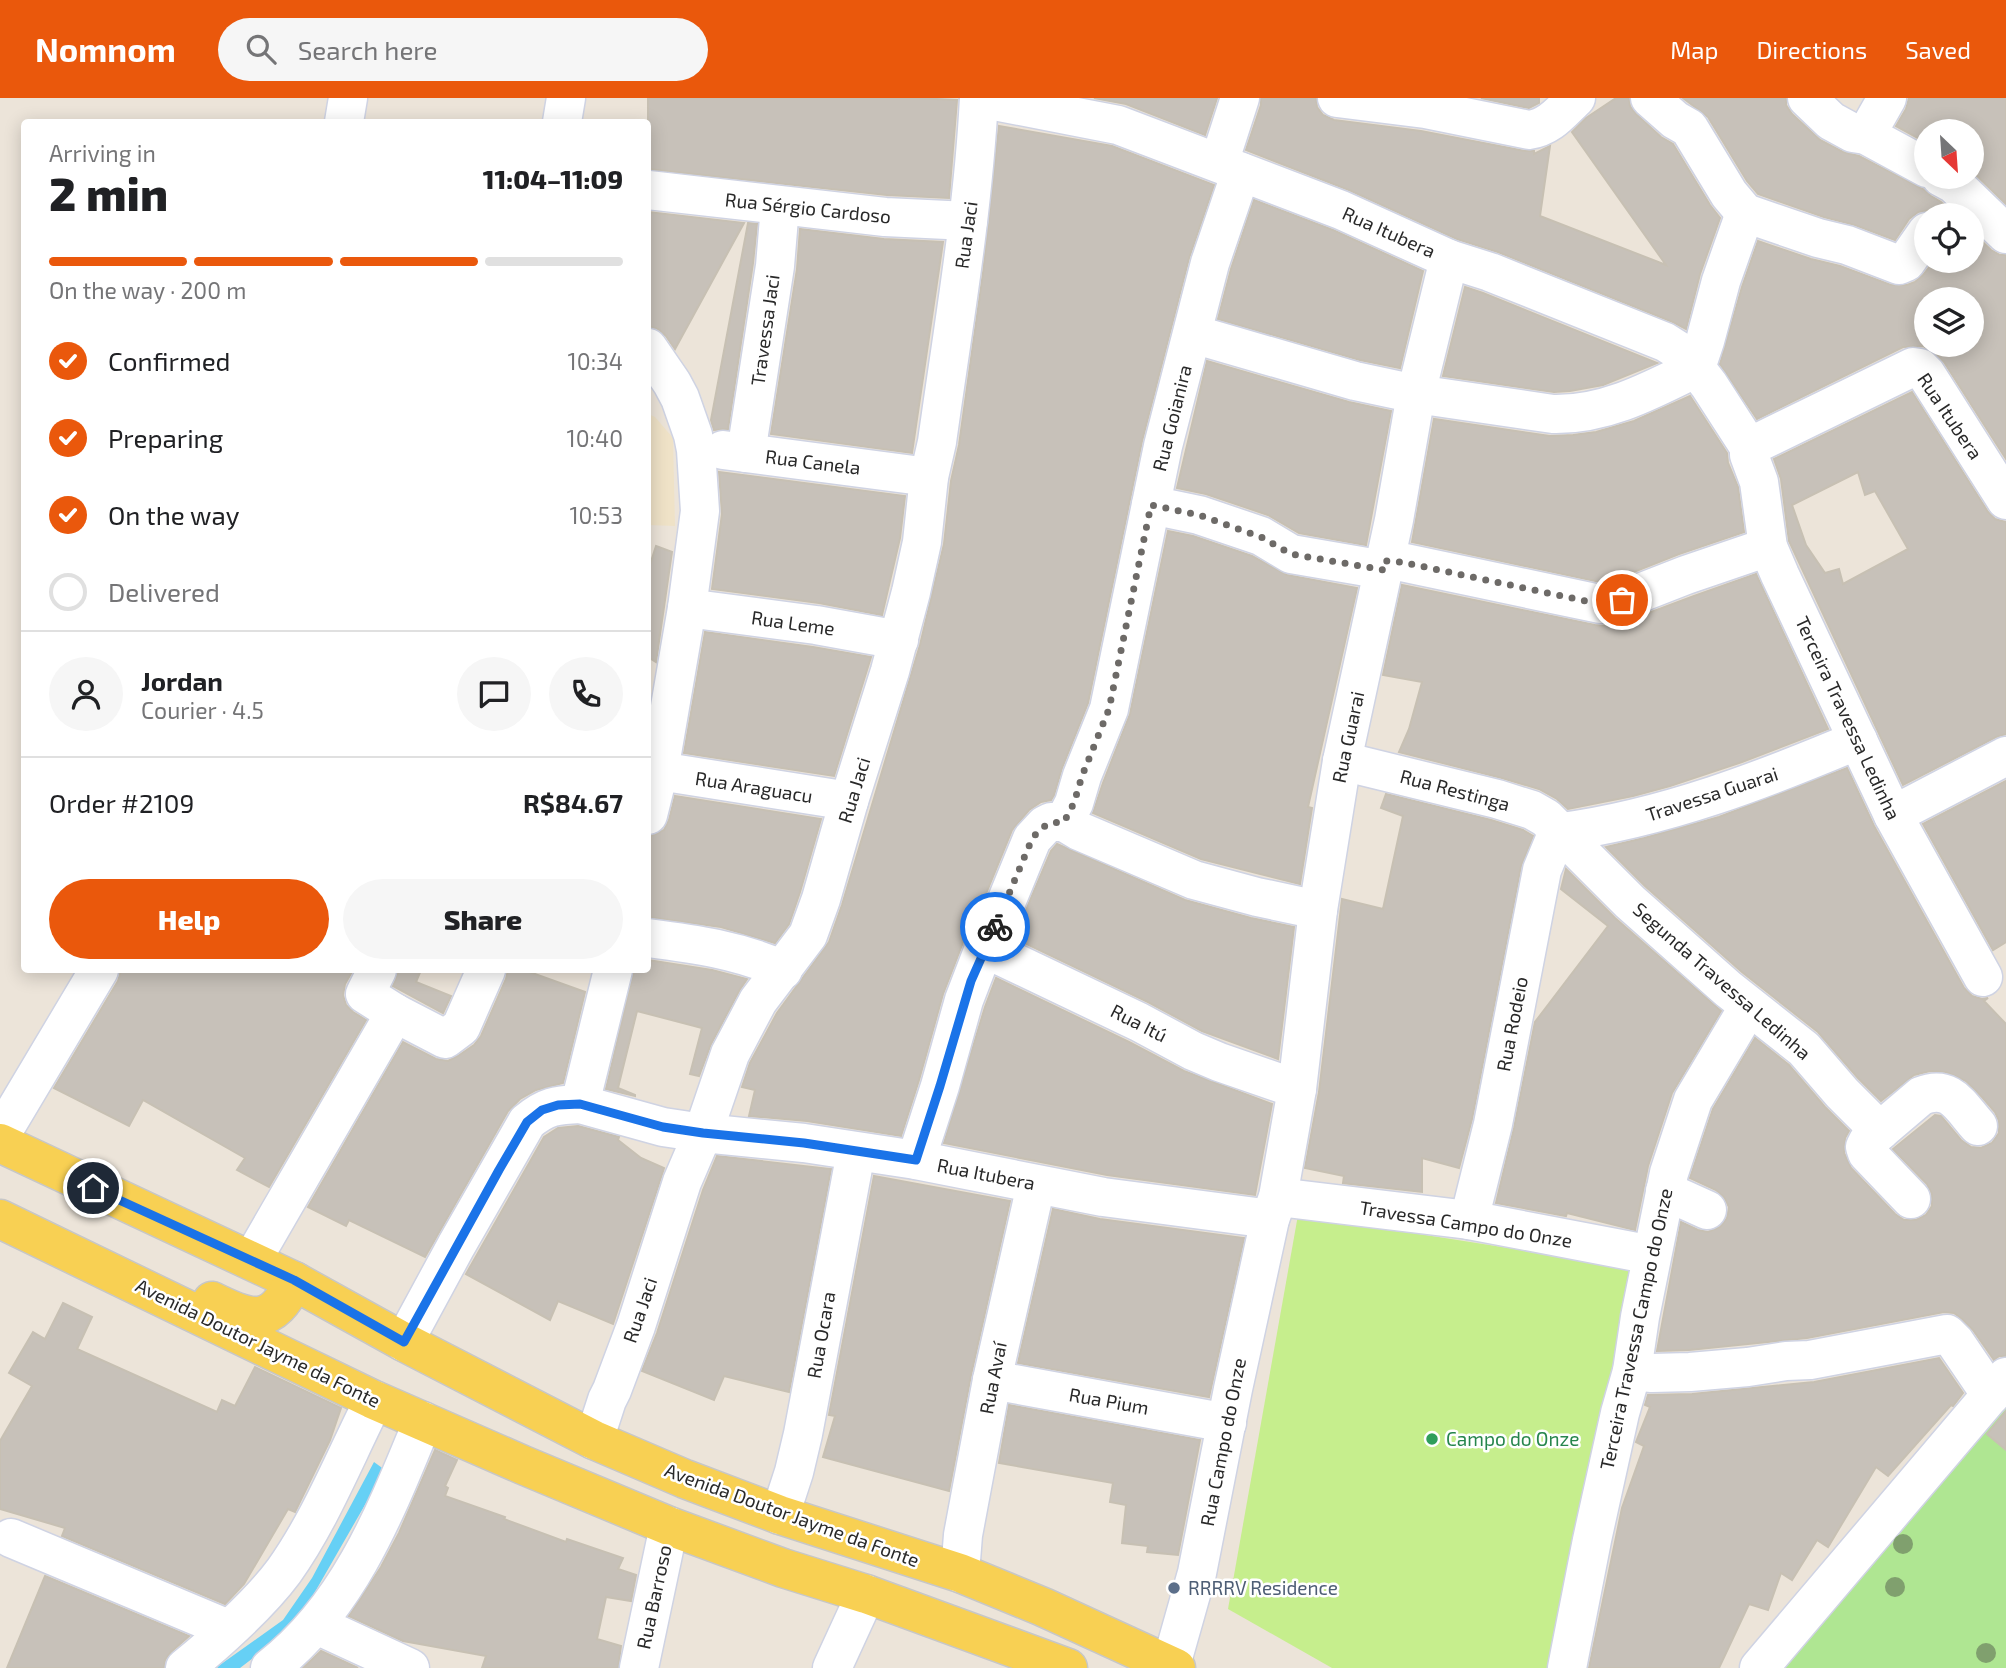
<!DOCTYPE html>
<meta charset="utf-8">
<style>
:root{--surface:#fff;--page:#f6f6f6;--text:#202124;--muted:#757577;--line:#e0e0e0;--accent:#ea580c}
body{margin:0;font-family:"Exo 2",sans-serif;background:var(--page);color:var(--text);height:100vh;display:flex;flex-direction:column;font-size:26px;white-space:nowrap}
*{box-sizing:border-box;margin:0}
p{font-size:23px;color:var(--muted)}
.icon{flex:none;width:38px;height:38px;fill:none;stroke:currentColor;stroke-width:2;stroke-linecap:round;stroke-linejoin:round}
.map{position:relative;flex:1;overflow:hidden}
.panel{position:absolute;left:21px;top:21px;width:630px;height:854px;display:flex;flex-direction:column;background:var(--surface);border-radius:7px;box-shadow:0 4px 18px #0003}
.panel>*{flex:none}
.needle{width:46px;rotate:155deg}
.controls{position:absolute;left:1914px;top:21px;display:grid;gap:14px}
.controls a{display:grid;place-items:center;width:70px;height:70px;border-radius:50%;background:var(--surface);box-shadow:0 4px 18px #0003;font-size:35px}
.pin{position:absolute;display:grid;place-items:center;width:60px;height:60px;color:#fff;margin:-30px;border:4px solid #fff;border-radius:50%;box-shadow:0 2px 7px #0007}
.courier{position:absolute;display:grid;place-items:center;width:70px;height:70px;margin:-35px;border:5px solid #1a73e8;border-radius:50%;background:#fff;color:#222;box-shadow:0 2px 9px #0007}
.overview em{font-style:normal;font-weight:800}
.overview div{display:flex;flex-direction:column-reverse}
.overview{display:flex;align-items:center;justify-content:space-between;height:119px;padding:0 28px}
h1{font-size:46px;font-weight:800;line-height:52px}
.bar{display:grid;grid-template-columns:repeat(4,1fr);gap:10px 7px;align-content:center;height:84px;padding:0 28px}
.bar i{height:9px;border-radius:5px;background:var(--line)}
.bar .selected{background:var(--accent)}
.bar p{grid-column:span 4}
.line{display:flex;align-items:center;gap:18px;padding:0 28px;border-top:2px solid var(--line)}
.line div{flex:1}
.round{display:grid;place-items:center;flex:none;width:74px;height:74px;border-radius:37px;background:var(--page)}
ol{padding:0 28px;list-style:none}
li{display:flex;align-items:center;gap:21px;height:77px}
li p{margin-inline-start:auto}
li .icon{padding:7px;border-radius:50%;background:var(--accent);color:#fff;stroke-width:4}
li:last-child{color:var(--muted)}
li i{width:38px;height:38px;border:4px solid var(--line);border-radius:50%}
.button{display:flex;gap:14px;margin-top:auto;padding:14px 28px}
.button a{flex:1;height:80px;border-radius:42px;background:var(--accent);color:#fff;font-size:28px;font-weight:800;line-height:80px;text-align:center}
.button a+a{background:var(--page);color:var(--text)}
header{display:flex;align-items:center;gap:42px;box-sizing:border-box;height:98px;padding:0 35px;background:var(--accent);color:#fff}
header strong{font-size:33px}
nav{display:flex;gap:38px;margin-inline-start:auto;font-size:24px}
.search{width:490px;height:63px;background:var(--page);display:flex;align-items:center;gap:18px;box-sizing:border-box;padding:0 24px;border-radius:38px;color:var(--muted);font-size:26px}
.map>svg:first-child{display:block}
.education{fill:#efe2c7}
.green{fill:#afe692}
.pitch{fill:#c6ee8d}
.water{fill:#66d0f5}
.building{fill:#c7c1b9;stroke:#c7c0b3;stroke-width:2;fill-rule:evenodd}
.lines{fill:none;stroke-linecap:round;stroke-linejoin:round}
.minor-casing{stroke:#cfd3e3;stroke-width:41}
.major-casing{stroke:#c7c7c7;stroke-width:41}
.minor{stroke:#fff;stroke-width:38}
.major{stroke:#f8d053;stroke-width:38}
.tree{fill:#80a06e}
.done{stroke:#6d6a67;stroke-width:7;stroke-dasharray:0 12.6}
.route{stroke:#1a73e8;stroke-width:9}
.leisure-dot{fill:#2e9e5b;stroke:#fff;stroke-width:2.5}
.service-dot{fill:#5c6f8a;stroke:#fff;stroke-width:2.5}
.labels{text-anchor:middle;stroke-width:5;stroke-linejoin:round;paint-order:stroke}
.street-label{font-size:19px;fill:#292929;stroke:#fff}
.leisure-label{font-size:19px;fill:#27864d;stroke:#fff;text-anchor:start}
.service-label{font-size:19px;fill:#4e5e75;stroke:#fff;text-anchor:start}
</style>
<header>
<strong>Nomnom</strong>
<div class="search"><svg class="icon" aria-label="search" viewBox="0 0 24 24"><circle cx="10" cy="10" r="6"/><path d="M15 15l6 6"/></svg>Search here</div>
<nav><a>Map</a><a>Directions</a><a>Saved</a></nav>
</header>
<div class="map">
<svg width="2006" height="1570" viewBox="0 0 2006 1570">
<rect width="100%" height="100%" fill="#ece4d9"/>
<!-- education -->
<polygon class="education" points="648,316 655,319 673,340 675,428 648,427"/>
<!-- green -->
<polygon class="green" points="2006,1300 2006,1570 1782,1570"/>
<!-- pitch -->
<polygon class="pitch" points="1298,1117 1643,1171 1556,1570 1332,1570 1228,1511"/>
<!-- water -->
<polygon class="water" points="374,1364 385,1372 296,1527 240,1570 218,1570 217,1569 283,1522 312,1480"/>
<!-- building -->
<g class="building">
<polygon points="648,0 917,0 957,2 949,100 887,97 648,71"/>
<polygon points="1094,0 1217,0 1205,37 1126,6"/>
<polygon points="1261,0 1316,0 1317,9 1323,17 1334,22 1421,33 1525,53 1534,53 1534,56 1550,48 1540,118 1666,167 1572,34 1586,20 1616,0 1629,0 1630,8 1636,16 1661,39 1673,46 1710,107 1720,120 1700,176 1686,231 1673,224 1498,154 1457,141 1349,92 1246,52 1261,7"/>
<polygon points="1481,0 1539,0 1539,5 1529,10"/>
<polygon points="1683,0 1786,0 1786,7 1792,16 1820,42 1843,54 1859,58 1923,91 1931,98 1941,104 1955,117 1941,117 1930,112 1918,114 1909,121 1895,142 1855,127 1824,119 1758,96 1747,83 1708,19"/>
<polygon points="1909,0 2006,0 2006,106 1972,73 1972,33 1927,33 1927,45 1896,28 1906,11"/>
<polygon points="999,28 1112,48 1214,87 1189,160 1142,343 1088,605 1062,670 1054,697 1051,702 1041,704 1029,712 1012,732 978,815 964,842 943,896 919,982 901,1038 807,1023 749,1018 755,992 742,989 750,965 777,915 829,844 842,807 920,547 944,446 951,383 959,347 983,175"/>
<polygon points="1254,102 1333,132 1423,173 1400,270 1360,262 1218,221 1231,171"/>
<polygon points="648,114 744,125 675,251 666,238 658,231 648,228"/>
<polygon points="748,125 757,126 753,165 728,331 714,332 711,322"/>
<polygon points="800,131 884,141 943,144 912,355 771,336 797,171"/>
<path d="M1972 134 1991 152 2000 157H2006V361L1944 264 1935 255 1923 248 1903 249 1757 321 1720 266 1742 189 1758 143 1811 161 1840 168 1891 187H1907L1915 184 1923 177 1934 163H1972ZM1927 201H1972V247H1927Z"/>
<polygon points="1465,189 1483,195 1657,265 1603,287 1570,293 1554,294 1443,278"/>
<polygon points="1207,263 1349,304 1391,313 1366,447 1299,435 1268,417 1206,396 1177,390"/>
<path d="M1912 294 1988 414 1995 421 2006 424V636L1996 639 1903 687 1789 443 1781 381 1774 361ZM1858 374 1865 397 1875 393 1908 451 1843 486 1839 471 1825 475 1806 447 1792 407Z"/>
<polygon points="1690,298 1727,355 1728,365 1738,389 1744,434 1679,456 1616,481 1600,484 1412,444 1434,321 1550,338 1573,337 1596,334 1634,323"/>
<polygon points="719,374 905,398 900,440 882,517 819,505 712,491 722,416"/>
<polygon points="1168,433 1193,438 1252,458 1287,477 1357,490 1308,709 1312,710 1300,786 1201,761 1093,715 1103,685 1130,616"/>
<polygon points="656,448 672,454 656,564 648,559 648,473"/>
<polygon points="1756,476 1828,631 1742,664 1670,688 1633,698 1568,711 1557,701 1539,691 1502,680 1399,654 1409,631 1422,584 1383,577 1402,487 1595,527 1603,528 1630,522 1694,498"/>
<polygon points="705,534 813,549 871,559 834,678 684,655"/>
<polygon points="1847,670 1874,728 1964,890 1972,898 1982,901 1988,900 1984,903 2006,926 2006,1258 1999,1258 1994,1262 1973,1232 1962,1221 1954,1215 1944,1214 1807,1240 1689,1252 1657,1253 1681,1124 1698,1132 1708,1134 1720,1129 1727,1120 1729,1109 1724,1099 1716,1092 1690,1080 1713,1011 1755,940 1789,967 1825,1009 1849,1033 1845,1040 1844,1055 1851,1070 1895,1116 1904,1122 1916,1122 1926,1117 1932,1108 1932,1096 1927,1086 1893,1051 1935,1017 1941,1018 1961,1042 1971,1049 1981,1050 1992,1045 1999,1035 1999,1023 1995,1014 1982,999 1966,983 1946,974 1930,973 1914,977 1881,1003 1858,980 1818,934 1742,874 1645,788 1606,749 1644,740 1719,719"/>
<polygon points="2006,683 2006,844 1993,852 1923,726"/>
<polygon points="1386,696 1491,722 1523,732 1533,738 1521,768 1472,1021 1459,1070 1422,1060 1422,1094 1343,1085 1344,1078 1305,1070 1319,994 1342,801 1383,811 1403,718 1381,710"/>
<polygon points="675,698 821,721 800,794 789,826 775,845 721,829 648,819 648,756 651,738 664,732 669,722"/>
<polygon points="1057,746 1185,802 1251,820 1294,829 1278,961 1202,933 1148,904 1014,840 1051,753"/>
<polygon points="1566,771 1615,820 1721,913 1672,995 1648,1068 1635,1132 1567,1115 1566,1118 1496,1105 1514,1030 1535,924 1608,828 1561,791"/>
<polygon points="648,862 712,872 747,881 739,893 711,946 699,978 690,976 702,930 637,913 618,990 635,997 635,998 606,991 634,872 648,872"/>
<polygon points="121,872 353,872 345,886 343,897 346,907 353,914 366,922 269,1089 237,1072 245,1060 143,1002 129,1028 54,990 118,883"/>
<polygon points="399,872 421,872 416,884 451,898 443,915 393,888"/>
<polygon points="508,872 524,872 585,894 563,985 536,992 520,1001 508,1013 425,1159 349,1122 346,1128 308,1109 403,944 436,961 448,963 458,958 474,947 481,938 506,881"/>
<polygon points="996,880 1129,944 1184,973 1272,1006 1255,1097 1107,1077 944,1045 985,909"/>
<polygon points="578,1028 619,1039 618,1042 641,1060 664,1070 613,1226 558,1203 550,1222 466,1176 544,1039 558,1030"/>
<polygon points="717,1058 831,1071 789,1294 724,1278 714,1302 642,1273 657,1235 703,1092"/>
<polygon points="874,1078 1010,1103 971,1277 949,1393 823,1359 835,1318 829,1317"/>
<polygon points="1053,1111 1100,1121 1244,1140 1209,1299 1018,1265"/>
<polygon points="63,1205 92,1219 77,1251 217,1314 222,1302 235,1308 255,1269 341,1310 330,1342 295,1414 288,1411 244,1486 225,1506 62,1438 65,1430 0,1411 0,1343 32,1288 9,1275 33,1234 45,1241"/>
<polygon points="1939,1260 1963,1295 1953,1308 1951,1307 1888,1378 1876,1369 1828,1449 1817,1442 1792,1482 1781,1475 1768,1512 1749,1506 1719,1570 1589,1570 1622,1410 1644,1348 1636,1344 1650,1309 1645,1307 1648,1297 1692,1296 1814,1284"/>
<polygon points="1009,1307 1200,1342 1178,1457 1147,1454 1148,1448 1122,1445 1126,1407 1110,1404 1113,1385 999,1365"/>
<polygon points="2006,1313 2006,1352 1987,1336"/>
<polygon points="435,1352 457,1362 445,1388 448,1390 445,1398 505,1419 504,1421 566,1444 567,1441 623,1460 618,1471 636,1477 631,1503 606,1499 597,1541 621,1548 618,1570 482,1570 486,1558 403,1543 349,1518 381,1469 399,1435"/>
<polygon points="45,1478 189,1538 171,1554 165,1562 164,1570 7,1570"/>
<polygon points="321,1553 358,1570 303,1570"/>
</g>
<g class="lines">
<!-- minor casing -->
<g class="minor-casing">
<g id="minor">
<polyline points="979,0 1118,27 1341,112 1449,161 1490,174 1665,244 1684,256 1696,270 1709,287 1749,349 1749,357 1759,384 1768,449 1780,477 1893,717 1983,879"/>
<path d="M1337 0 1425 11 1529 32C1550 29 1561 14 1576 0"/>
<polyline points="1650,0 1675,22 1689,30 1729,96 1745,115 1818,140 1847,147 1899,167 1906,164 1927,134"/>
<polyline points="1807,0 1831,23 1853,35 1866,37 1927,70"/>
<polyline points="344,24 348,0"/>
<polyline points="562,24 566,0"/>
<polyline points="1866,37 1887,0"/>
<polyline points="1219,65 1240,0"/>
<polyline points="1941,79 1954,86 2006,136"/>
<polyline points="648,92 885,119 968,123"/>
<path d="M1193 236 1355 283 1416 296 1553 316C1605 317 1650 293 1696 270L1705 243 1721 183 1745 115"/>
<polyline points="648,250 672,285 680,300 693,337 696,352 700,413 687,510 659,673 648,717"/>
<polyline points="1749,349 1913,269 1920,270 1926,276 2006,402"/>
<polyline points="723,352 929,379"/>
<polyline points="746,355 775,168 780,108"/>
<polyline points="1151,407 1199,417 1261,438 1291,456 1384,472"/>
<polyline points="1385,463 1401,464 1600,506 1622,502 1686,477 1768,449"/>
<polyline points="687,510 816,527 899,542"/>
<polyline points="1342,663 1497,701 1532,712 1546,720 1630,804 1728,891 1804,951 1842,995 1880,1033"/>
<polyline points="659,673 849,703"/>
<polyline points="1893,717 2006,658"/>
<polyline points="1064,724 1079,733 1194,782 1257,799 1318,812"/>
<path d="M1562 734C1665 720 1763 682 1858 642"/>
<path d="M648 840C695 846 739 852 783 872"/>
<polyline points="984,850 1139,924 1193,953 1219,964 1297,991"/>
<polyline points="377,872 365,896 395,915 445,941 461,929 486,872"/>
<polyline points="580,1006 663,1029 703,1035 804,1045 916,1062 1103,1099 1270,1121"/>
<polyline points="0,1038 99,872"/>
<polyline points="916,1062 940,988 964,902 984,850 998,824 1032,741 1045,727 1051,724 1064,724 1074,705 1082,678 1109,611 1163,348 1210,165 1241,74"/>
<polyline points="1665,1093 1707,1112"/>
<polyline points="1278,1099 1469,1122 1652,1157"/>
<path d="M1911 1101 1867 1055 1865 1049 1868 1043 1921 998C1951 986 1960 1008 1978 1028"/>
<polyline points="1469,1122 1493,1026 1542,772 1554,743 1562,734"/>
<polyline points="252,1162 395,915"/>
<path d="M404 1244 456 1148 527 1024C546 1008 556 1007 580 1006L613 872"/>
<polyline points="1632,1273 1652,1275 1690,1274 1748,1269 1786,1263 1810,1262 1947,1236 1955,1244 1991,1297"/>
<polyline points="992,1282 1227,1325"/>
<path d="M594 1342 607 1302 612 1292 636 1228 682 1084 703 1035 730 956 758 903 808 837 821 801 849 703 890 573 911 494 922 444 929 379 937 344C953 230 973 115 979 0"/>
<polyline points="780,1417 794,1374 803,1336 856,1054"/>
<polyline points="11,1440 228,1531"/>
<polyline points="960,1475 963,1437 992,1282 1036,1087"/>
<polyline points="317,1527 410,1570"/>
<polyline points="1171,1567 1197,1475 1233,1291 1270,1121 1278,1099 1297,991 1318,812 1342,663 1394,422 1416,296 1449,161"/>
<path d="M185 1570C219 1542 258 1508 284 1473 321 1421 345 1359 374 1302"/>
<path d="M270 1570C349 1509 386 1413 423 1323"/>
<polyline points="639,1570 669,1428"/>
<polyline points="832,1570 866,1496"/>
<polyline points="1567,1570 1592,1442 1620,1315 1632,1273 1640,1219 1669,1075 1693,1002 1749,908"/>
<polyline points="1759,1570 2006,1279"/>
</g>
</g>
<!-- major casing -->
<g class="major-casing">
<g id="major">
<polyline points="0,1045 294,1183 404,1244 594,1342 685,1381 780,1417 960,1475 1043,1509 1176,1570"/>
<polyline points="0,1121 372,1301 523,1367 669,1428 783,1470 866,1496 1068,1570"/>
<path d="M212 1203C252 1223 272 1229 294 1183"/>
</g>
</g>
<!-- minor -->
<use href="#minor" class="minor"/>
<!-- major -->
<use href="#major" class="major"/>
</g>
<!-- trees -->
<g class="tree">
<circle cx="1903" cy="1446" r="10"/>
<circle cx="1895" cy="1489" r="10"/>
<circle cx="1986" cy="1555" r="10"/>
</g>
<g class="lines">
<!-- done -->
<path class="done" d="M995 829 1032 741C1042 728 1048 724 1064 724L1074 705 1082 678 1109 611 1151 407 1199 417 1261 439 1291 456 1384 472 1385 463 1401 464 1600 506 1622 502"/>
<!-- route -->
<polyline class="route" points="93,1090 294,1182 404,1244 499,1072 527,1024 542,1012 558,1007 580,1006 663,1029 703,1035 804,1045 916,1062 940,988 971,883 995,829"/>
</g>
<!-- markers -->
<circle class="leisure-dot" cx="1432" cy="1341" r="7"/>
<circle class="service-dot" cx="1174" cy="1490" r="7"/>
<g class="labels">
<!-- street labels -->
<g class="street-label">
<text transform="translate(808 110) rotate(6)" y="7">Rua Sérgio Cardoso</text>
<text transform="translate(1389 134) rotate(24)" y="7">Rua Itubera</text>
<text transform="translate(966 137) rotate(-82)" y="7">Rua Jaci</text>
<text transform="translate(765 232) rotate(-82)" y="7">Travessa Jaci</text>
<text transform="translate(1950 318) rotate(56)" y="7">Rua Itubera</text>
<text transform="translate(1172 320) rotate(-76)" y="7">Rua Goianira</text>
<text transform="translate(813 364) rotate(7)" y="7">Rua Canela</text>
<text transform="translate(793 525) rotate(8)" y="7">Rua Leme</text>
<text transform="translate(1848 620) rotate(65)" y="7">Terceira Travessa Ledinha</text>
<text transform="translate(1348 639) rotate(-78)" y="7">Rua Guarai</text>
<text transform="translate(754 689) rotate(9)" y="7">Rua Araguacu</text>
<text transform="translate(854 692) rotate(-73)" y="7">Rua Jaci</text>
<text transform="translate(1455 692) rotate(15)" y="7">Rua Restinga</text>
<text transform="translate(1712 696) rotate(-18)" y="7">Travessa Guarai</text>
<text transform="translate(1722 883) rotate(41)" y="7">Segunda Travessa Ledinha</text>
<text transform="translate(1139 925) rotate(27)" y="7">Rua Itú</text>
<text transform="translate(1512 926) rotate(-79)" y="7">Rua Rodeio</text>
<text transform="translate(986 1076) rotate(11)" y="7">Rua Itubera</text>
<text transform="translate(1466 1126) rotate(9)" y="7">Travessa Campo do Onze</text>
<text transform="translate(640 1212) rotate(-71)" y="7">Rua Jaci</text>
<text transform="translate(1636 1231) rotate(-78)" y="7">Terceira Travessa Campo do Onze</text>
<text transform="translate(821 1237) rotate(-80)" y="7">Rua Ocara</text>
<text transform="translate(258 1245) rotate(26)" y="7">Avenida Doutor Jayme da Fonte</text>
<text transform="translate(993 1280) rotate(-79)" y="7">Rua Avaí</text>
<text transform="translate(1109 1303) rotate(10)" y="7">Rua Pium</text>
<text transform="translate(1223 1344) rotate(-79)" y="7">Rua Campo do Onze</text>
<text transform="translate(792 1417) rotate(20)" y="7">Avenida Doutor Jayme da Fonte</text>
<text transform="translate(654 1499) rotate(-78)" y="7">Rua Barroso</text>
</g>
<!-- leisure labels -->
<g class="leisure-label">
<text x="1446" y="1348">Campo do Onze</text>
</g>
<!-- service labels -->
<g class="service-label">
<text x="1188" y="1497">RRRRV Residence</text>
</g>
</g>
</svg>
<div class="controls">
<a><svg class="needle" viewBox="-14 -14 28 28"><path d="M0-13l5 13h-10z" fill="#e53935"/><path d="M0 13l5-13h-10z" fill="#757577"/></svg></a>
<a><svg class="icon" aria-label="locate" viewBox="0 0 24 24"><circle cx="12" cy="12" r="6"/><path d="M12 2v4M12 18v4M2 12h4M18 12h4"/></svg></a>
<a><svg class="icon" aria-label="layers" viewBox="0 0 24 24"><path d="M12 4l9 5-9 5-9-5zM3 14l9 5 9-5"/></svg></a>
</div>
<div class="pin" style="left:1622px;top:502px;background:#ea580c"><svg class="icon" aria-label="bag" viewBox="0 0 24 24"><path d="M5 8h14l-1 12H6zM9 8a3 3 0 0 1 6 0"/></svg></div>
<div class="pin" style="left:93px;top:1090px;background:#1f2937"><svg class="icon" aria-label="home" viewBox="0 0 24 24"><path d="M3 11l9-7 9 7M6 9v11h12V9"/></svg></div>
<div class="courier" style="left:995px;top:829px"><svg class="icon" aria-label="bike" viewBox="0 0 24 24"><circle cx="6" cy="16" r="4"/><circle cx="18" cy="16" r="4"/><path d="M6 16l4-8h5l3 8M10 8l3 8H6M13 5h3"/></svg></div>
<section class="panel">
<div class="overview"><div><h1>2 min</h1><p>Arriving in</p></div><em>11:04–11:09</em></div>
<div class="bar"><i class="selected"></i><i class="selected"></i><i class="selected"></i><i></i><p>On the way · 200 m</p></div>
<ol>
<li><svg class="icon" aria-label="check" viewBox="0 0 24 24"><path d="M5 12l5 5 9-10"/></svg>Confirmed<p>10:34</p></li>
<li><svg class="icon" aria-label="check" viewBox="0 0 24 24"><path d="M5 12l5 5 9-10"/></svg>Preparing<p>10:40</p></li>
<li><svg class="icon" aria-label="check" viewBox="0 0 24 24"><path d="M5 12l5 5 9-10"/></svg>On the way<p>10:53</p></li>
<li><i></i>Delivered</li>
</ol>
<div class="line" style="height:126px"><a class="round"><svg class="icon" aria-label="person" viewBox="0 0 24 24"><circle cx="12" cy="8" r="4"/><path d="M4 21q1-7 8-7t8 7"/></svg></a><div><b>Jordan</b><p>Courier · 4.5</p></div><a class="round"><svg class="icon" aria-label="chat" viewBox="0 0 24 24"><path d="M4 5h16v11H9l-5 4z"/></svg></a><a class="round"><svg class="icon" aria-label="phone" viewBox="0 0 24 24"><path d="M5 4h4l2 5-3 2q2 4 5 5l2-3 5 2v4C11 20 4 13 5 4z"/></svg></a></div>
<div class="line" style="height:91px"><div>Order #2109</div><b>R$84.67</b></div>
<div class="button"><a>Help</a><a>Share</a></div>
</section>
</div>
